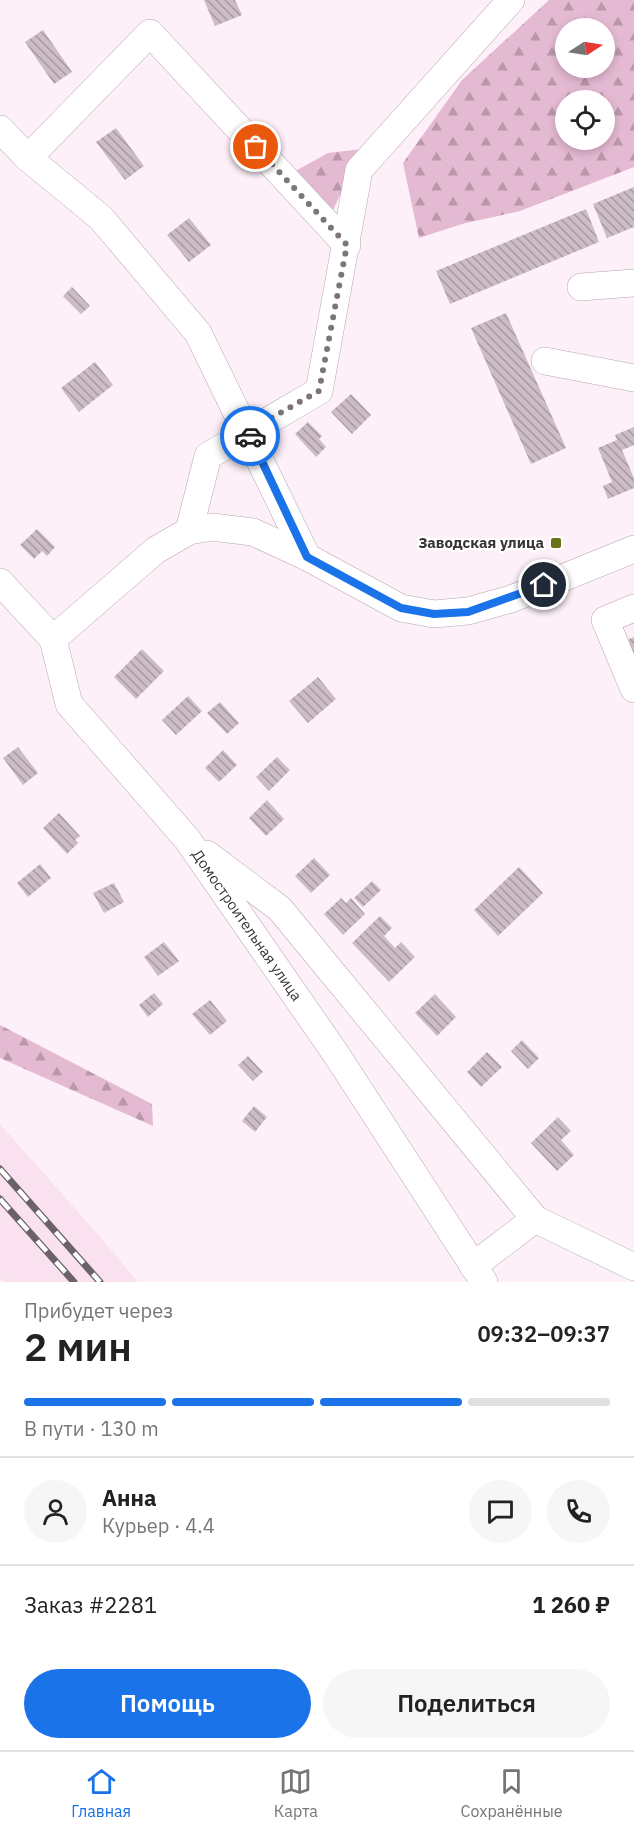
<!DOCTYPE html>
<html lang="ru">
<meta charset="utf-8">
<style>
:root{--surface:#fff;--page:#f6f6f6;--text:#222;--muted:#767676;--line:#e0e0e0;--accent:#1a73e8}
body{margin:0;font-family:"IBM Plex Sans",sans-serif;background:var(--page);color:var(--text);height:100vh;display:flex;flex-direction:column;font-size:22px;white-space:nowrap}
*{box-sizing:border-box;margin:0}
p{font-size:20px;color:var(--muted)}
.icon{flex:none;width:33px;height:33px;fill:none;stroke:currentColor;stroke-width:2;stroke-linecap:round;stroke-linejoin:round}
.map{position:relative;height:1282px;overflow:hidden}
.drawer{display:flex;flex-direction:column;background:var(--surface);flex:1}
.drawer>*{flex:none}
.needle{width:39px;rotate:78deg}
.fabs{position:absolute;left:555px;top:18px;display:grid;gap:12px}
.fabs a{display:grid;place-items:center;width:60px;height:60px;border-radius:50%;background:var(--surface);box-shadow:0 3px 9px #0003;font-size:30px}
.pin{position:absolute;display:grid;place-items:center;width:51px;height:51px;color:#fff;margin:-26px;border:3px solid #fff;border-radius:50%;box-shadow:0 2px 6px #0007}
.courier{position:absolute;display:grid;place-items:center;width:60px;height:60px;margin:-30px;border:4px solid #1a73e8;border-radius:50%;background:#fff;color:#222;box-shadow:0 2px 8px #0007}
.overview em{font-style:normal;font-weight:600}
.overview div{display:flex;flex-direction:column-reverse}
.overview{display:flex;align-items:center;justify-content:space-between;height:102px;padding:0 24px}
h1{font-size:39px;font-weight:600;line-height:45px}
.bar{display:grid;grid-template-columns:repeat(4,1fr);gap:9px 6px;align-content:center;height:72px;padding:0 24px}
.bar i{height:8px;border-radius:4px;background:var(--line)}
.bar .current{background:var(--accent)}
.bar p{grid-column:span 4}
.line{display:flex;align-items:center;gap:15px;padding:0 24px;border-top:2px solid var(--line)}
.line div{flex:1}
.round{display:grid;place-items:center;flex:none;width:63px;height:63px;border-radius:32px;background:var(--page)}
.cta{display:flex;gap:12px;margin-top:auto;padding:12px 24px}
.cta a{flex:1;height:69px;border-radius:36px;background:var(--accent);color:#fff;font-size:24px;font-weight:600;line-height:69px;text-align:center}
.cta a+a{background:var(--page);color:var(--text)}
.tabs{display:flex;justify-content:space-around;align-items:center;height:84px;border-top:2px solid var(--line);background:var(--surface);font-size:16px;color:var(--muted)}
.tabs a{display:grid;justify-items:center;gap:3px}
.tabs .current{color:var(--accent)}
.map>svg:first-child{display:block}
.built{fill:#fae1ef}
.forest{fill:url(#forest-firs);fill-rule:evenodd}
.building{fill:url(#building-back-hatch)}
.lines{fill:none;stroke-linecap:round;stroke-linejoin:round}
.minor-casing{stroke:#b7a7b0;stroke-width:28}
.minor{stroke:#fff;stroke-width:27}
.rail-casing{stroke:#6a6267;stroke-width:7}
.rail{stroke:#fff;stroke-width:4.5;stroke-dasharray:14;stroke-linecap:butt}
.done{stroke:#7e757b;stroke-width:6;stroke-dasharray:0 10.8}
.route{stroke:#1a73e8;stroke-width:8}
.poi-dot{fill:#697119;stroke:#fff;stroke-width:2}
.labels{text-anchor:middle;stroke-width:4.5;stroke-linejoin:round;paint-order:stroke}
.poi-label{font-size:15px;font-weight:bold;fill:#393337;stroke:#fff;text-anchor:end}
.street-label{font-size:15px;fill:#393337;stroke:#fff}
</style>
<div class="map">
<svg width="634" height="1282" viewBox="0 0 634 1282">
<defs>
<pattern id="forest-firs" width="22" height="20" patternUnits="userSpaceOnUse" patternTransform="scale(1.5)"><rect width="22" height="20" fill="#e4b9d2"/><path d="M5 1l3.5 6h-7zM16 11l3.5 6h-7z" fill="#ba97ab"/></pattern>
<pattern id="building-back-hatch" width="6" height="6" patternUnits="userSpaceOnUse" patternTransform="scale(1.5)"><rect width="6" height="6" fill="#cdbcc6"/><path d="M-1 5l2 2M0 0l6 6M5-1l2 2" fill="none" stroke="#a799a2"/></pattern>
</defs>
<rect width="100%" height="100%" fill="#fef0f8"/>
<!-- built -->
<polygon class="built" points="0,1124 101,1238 138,1282 4,1282 0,1278"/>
<!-- forest -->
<g class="forest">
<path d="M549 0H634V167L520 211 462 224 419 238 403 163 462 80ZM566 28H604V68H566ZM566 100H604V140H566Z"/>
<polygon points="362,149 333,210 292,173 328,153"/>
<polygon points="0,1025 152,1104 153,1126 0,1058"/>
</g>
<!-- building -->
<g class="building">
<polygon points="204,0 235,0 242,15 215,26"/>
<polygon points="43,30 72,72 54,84 25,42"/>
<polygon points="116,128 144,166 125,180 96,142"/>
<polygon points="634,187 634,227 607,238 593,204"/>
<polygon points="586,209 599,242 450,304 436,271"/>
<polygon points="189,218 211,245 189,262 167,235"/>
<polygon points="72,287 90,306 81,314 63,296"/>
<polygon points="506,313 566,448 531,464 471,328"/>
<polygon points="95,362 113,385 79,412 61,388"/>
<polygon points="351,394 371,415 352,434 331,412"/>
<polygon points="308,422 322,436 319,439 326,447 316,457 295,434"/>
<polygon points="634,427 634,445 622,450 634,478 634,488 608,499 603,486 612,482 598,448 617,440 615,435"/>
<polygon points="37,529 55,547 47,556 42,551 34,559 20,545"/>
<polygon points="634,637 634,675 621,643"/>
<polygon points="142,649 164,671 136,699 114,677"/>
<polygon points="318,677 336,699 308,723 289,701"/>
<polygon points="188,696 202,711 176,735 162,720"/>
<polygon points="220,702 239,723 227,734 207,713"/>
<polygon points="18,747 38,773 23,785 3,758"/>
<polygon points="223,750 237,765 219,782 205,768"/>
<polygon points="277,757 290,770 269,791 256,777"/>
<polygon points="267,800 284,819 266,836 249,818"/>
<polygon points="59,813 80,836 75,840 78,843 67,854 43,828"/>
<polygon points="314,858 330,875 311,893 295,876"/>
<polygon points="40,864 51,878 28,897 17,883"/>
<polygon points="519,867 543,893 498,936 474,910"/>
<polygon points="372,881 381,890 363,907 354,898"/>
<polygon points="114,883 124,902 104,913 93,893"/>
<polygon points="341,898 346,903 351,898 365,914 343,935 324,914"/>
<polygon points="380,916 392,928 384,936 395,948 401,942 415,957 389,982 352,943"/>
<polygon points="164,942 179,961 158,976 144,957"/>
<polygon points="154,993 163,1004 148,1017 139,1005"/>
<polygon points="435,994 456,1017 437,1036 415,1013"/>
<polygon points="210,1000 227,1021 210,1035 192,1014"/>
<polygon points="522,1040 539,1058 528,1069 511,1051"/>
<polygon points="487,1052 502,1067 481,1087 467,1072"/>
<polygon points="248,1056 263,1072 253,1081 238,1065"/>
<polygon points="254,1106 267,1117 255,1132 242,1121"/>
<polygon points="558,1117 571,1131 561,1140 574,1155 557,1171 531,1143"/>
</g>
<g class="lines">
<!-- minor casing -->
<g class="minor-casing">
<g id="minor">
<polyline points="0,129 28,158 101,218 198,333 307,557"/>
<polyline points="28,158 150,33 347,245"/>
<polyline points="581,287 634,283"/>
<polyline points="545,361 634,378"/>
<polyline points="189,531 208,456 319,391 359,170 511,0"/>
<path id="s1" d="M0 582 53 639 69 704 187 839 336 1054 484 1282"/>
<polyline points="634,608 605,620 634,689"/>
<polyline points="53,639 156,550 189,531 212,527 253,532 307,557 401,608 434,614 468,611 511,599 634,549"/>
<polyline points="207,854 280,909 535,1219 473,1266"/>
<polyline points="535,1219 634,1267"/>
</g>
</g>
<!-- minor -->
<use href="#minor" class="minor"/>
<!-- rail casing -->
<g class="rail-casing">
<g id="rail">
<polyline points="0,1169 100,1282"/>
<polyline points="0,1199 74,1282"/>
</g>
</g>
<!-- rail -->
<use href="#rail" class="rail"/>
</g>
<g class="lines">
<!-- done -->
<polyline class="done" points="250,436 248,431 319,391 347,245 256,147"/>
<!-- route -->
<polyline class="route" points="250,436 307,557 401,608 434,614 468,612 544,585"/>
</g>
<!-- markers -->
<rect class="poi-dot" x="550" y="537" width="12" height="12" rx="3"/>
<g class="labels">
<!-- poi labels -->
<g class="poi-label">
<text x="544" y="548">Заводская улица</text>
</g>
<!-- street labels -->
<g class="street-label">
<text dy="5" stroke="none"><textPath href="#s1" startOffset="429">Домостроительная улица</textPath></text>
</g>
</g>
</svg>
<div class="fabs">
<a><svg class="needle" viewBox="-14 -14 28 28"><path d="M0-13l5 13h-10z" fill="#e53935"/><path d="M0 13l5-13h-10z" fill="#767676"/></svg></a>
<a><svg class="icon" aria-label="locate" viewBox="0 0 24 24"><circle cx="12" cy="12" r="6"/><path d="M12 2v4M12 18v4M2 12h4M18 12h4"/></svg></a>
</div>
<div class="pin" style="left:256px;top:147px;background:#ea580c"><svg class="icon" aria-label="bag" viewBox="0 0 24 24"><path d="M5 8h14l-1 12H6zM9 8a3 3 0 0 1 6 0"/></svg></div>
<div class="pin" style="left:544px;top:585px;background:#1f2937"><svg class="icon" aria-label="home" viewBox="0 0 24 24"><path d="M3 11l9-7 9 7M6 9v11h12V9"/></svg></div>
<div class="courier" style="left:250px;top:436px"><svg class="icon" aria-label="car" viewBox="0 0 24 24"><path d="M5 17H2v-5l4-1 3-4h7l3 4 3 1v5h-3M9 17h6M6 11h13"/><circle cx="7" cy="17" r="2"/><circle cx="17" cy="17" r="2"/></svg></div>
</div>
<section class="drawer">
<div class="overview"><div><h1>2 мин</h1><p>Прибудет через</p></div><em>09:32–09:37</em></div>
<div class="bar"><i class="current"></i><i class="current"></i><i class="current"></i><i></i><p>В пути · 130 m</p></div>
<div class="line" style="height:108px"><a class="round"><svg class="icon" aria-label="person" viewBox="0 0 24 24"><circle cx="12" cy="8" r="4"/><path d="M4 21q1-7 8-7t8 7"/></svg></a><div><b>Анна</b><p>Курьер · 4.4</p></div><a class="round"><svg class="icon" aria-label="chat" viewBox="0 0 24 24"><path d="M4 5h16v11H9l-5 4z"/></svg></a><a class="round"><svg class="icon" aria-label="phone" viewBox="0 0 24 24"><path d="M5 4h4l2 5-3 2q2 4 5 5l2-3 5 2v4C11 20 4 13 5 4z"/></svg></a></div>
<div class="line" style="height:78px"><div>Заказ #2281</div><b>1 260 ₽</b></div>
<div class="cta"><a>Помощь</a><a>Поделиться</a></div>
</section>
<nav class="tabs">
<a class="current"><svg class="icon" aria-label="home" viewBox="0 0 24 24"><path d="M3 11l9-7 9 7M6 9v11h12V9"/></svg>Главная</a>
<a><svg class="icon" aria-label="map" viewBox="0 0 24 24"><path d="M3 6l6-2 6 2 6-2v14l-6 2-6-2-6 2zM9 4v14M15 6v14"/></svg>Карта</a>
<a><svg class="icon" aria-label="saved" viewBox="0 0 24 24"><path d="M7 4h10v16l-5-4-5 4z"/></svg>Сохранённые</a>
</nav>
